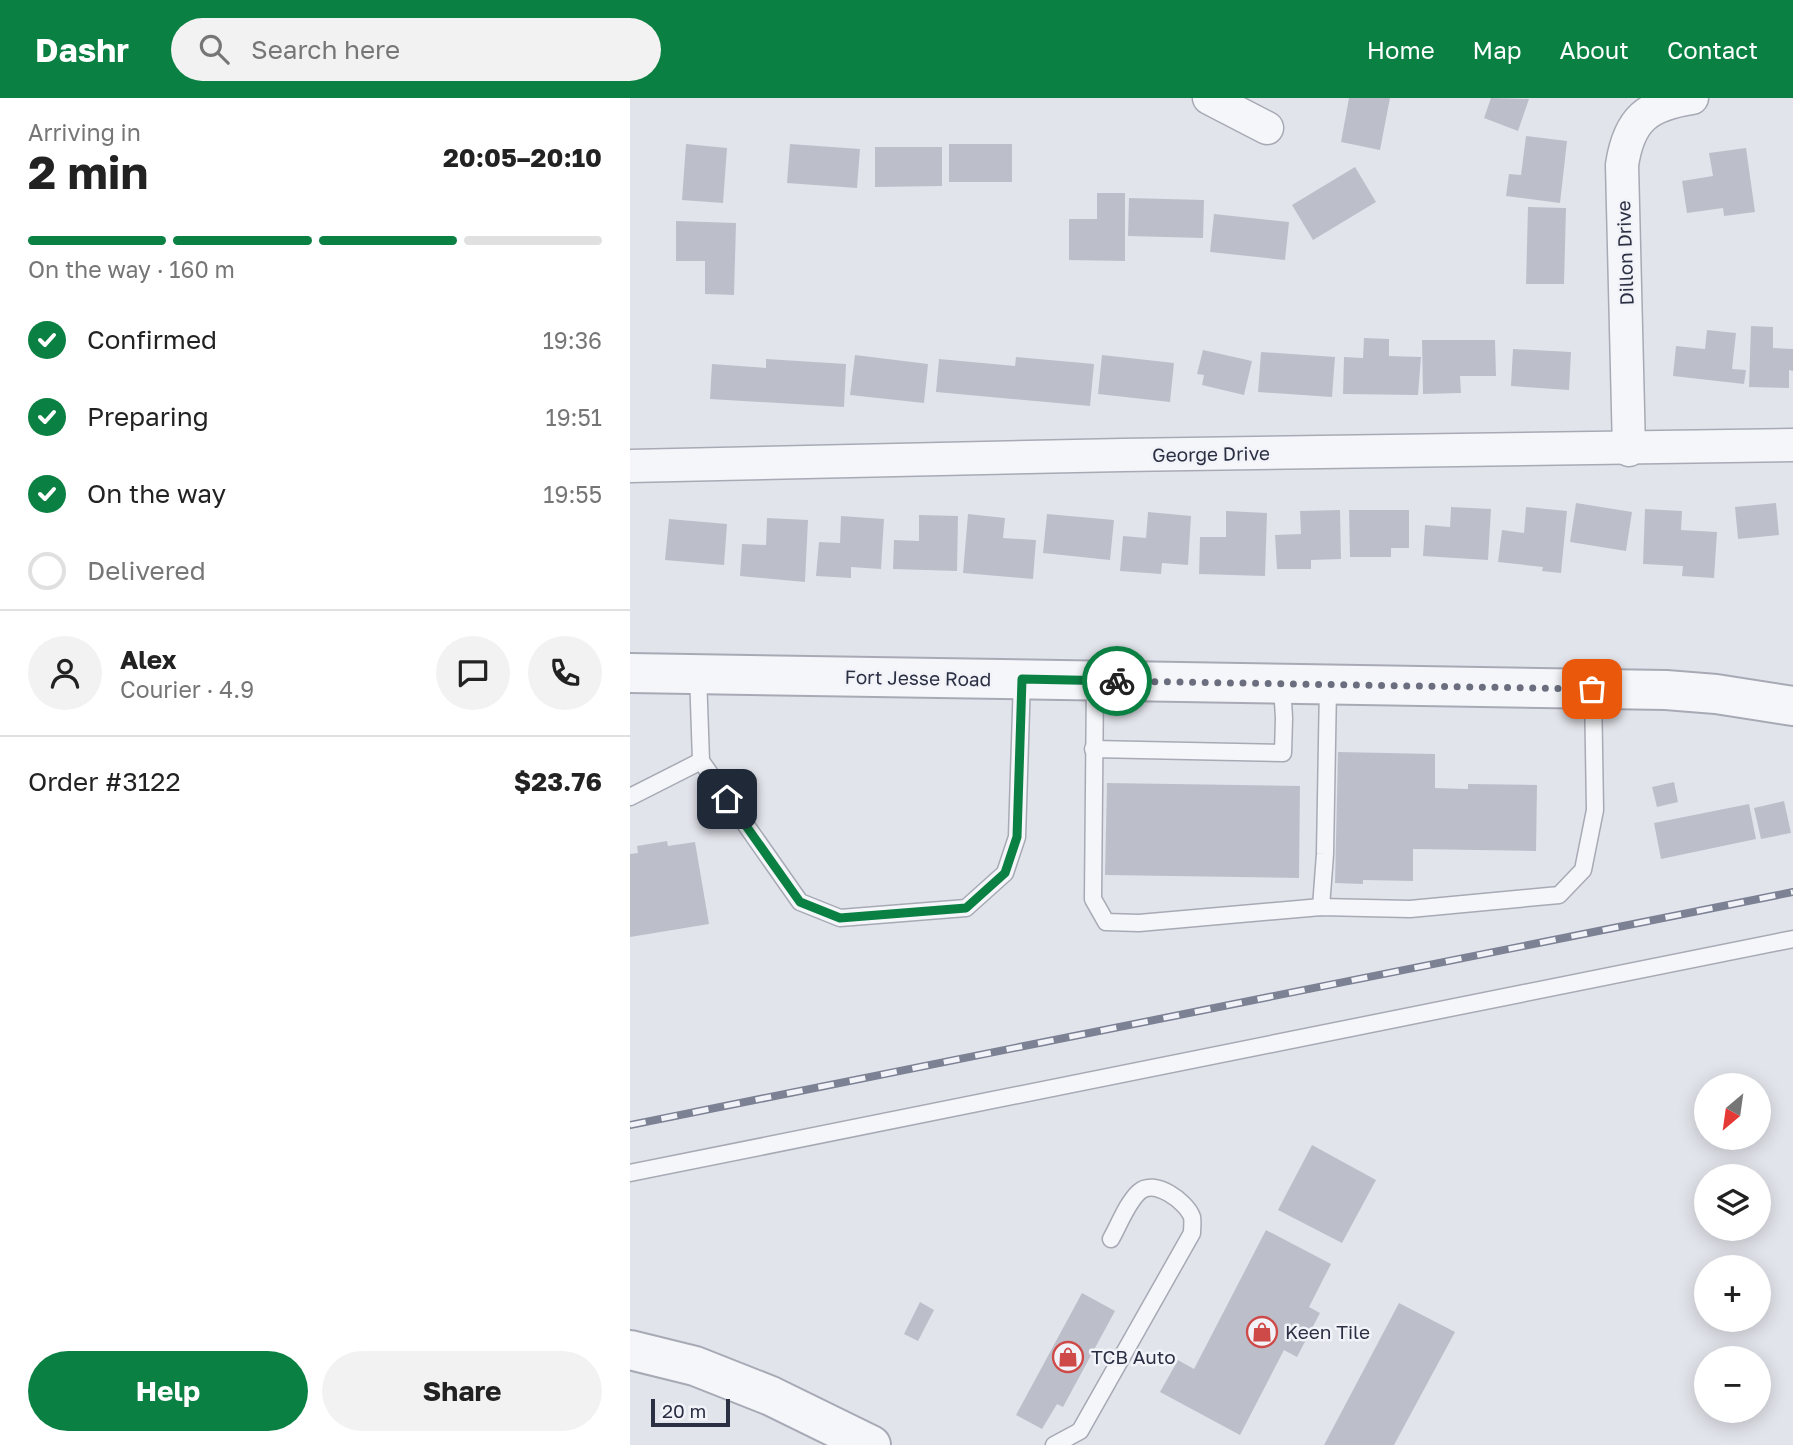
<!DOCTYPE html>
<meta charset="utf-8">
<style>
:root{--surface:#fff;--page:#f2f2f2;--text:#222;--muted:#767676;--line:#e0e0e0;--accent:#0b8043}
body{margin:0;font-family:"Golos Text",sans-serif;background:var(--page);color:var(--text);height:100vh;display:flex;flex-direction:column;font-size:26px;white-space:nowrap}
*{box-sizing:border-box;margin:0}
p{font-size:23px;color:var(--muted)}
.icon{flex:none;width:38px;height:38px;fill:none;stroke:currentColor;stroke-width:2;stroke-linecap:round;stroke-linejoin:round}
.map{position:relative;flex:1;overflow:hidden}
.panel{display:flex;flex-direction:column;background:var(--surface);width:630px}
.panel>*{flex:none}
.needle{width:46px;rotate:209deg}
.fabs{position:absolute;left:1064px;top:975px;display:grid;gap:14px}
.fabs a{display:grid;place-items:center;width:77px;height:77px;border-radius:50%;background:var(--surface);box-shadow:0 4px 18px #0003;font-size:35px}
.scale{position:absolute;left:21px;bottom:18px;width:79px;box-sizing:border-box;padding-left:7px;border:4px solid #2a2f43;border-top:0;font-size:19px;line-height:24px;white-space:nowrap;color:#2a2f43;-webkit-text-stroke:5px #f2f3f8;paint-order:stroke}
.pin{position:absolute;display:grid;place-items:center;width:60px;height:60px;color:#fff;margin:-30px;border-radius:14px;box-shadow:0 4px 10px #0006}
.courier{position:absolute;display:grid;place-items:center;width:70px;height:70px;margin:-35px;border:5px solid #0b8043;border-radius:50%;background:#fff;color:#222;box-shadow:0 2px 9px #0007}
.overview em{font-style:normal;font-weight:700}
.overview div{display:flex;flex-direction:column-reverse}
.overview{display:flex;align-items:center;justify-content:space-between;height:119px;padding:0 28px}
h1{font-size:46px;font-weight:700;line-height:52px}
.bar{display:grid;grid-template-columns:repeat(4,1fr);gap:10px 7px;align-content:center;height:84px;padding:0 28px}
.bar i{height:9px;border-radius:5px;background:var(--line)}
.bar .active{background:var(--accent)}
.bar p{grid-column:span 4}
.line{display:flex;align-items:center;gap:18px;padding:0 28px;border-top:2px solid var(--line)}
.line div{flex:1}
.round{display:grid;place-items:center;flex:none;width:74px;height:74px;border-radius:37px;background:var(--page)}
ol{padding:0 28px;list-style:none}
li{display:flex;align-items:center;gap:21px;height:77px}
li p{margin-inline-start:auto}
li .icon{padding:7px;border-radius:50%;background:var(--accent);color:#fff;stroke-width:4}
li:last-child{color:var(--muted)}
li i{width:38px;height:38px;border:4px solid var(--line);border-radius:50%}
.button{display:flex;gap:14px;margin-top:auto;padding:14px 28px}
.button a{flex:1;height:80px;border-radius:42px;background:var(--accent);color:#fff;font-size:28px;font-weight:700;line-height:80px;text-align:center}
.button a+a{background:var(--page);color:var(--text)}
header{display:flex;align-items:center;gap:42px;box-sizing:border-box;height:98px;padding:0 35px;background:var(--accent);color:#fff}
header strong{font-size:33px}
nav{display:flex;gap:38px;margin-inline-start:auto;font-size:24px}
.search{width:490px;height:63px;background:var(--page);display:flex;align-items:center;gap:18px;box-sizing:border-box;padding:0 24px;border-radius:38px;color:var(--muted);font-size:26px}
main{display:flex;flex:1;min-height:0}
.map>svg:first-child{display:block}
.building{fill:#bcbfca}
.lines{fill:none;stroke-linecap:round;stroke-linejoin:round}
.service-casing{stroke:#a7aab5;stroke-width:19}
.minor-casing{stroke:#a7aab5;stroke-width:35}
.tertiary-casing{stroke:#a7aab5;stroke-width:42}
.service{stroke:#f5f6f9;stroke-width:16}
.minor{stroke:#f5f6f9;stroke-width:32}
.tertiary{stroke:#f5f6f9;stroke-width:38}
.rail-casing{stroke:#7c8194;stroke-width:8}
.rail{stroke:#f2f3f8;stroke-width:5;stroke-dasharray:16;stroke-linecap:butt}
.done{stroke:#6a6e7e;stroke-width:7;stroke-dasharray:0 12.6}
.route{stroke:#0b8043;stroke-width:9}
.labels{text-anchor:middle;stroke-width:5;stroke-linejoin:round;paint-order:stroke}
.street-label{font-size:19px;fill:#2a2f43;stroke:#f2f3f8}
.poi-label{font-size:19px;fill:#2a2f43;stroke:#f2f3f8;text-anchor:start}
</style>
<header>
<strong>Dashr</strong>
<div class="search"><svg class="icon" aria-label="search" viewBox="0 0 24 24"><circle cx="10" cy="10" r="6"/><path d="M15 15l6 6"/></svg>Search here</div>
<nav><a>Home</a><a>Map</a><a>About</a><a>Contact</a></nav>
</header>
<main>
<section class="panel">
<div class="overview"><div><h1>2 min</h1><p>Arriving in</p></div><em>20:05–20:10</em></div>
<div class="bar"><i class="active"></i><i class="active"></i><i class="active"></i><i></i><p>On the way · 160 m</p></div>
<ol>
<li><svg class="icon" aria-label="check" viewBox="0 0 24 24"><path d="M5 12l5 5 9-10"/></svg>Confirmed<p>19:36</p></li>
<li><svg class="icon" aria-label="check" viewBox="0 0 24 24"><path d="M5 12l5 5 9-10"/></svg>Preparing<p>19:51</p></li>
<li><svg class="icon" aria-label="check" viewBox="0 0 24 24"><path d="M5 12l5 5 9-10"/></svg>On the way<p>19:55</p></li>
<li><i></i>Delivered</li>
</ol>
<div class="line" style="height:126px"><a class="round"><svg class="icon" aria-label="person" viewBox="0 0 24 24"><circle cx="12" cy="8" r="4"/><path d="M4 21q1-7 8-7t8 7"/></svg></a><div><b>Alex</b><p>Courier · 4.9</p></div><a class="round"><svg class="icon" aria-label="chat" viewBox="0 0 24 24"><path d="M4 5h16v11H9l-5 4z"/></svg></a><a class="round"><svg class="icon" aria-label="phone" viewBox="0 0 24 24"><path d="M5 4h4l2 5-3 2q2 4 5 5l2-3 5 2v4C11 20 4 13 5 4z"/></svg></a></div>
<div class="line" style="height:91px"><div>Order #3122</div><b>$23.76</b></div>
<div class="button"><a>Help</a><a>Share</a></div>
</section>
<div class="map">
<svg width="1163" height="1347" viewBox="0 0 1163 1347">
<rect width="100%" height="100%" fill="#e2e4eb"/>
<!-- building -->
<g class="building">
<polygon points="719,0 760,0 750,52 711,44"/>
<polygon points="861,0 899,1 888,33 854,20"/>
<polygon points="896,38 937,43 930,105 876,98 879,76 891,77"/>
<polygon points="56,46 97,50 93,105 52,102"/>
<polygon points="160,46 230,51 227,90 157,85"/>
<rect x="319" y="46" width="63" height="38"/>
<polygon points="245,49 312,49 312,88 245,89"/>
<polygon points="1116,50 1125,114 1094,118 1093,110 1057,115 1052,83 1083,78 1079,55"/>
<polygon points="725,69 746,104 683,142 662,107"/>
<polygon points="467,95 495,95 495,163 439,162 439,121 467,121"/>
<polygon points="499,100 574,102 573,140 498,138"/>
<polygon points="898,109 936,110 934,186 896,186"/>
<polygon points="584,116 659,124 655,162 580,154"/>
<polygon points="46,123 106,125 104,197 75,196 75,163 46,163"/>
<polygon points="1121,228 1143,229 1143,250 1163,251 1163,273 1159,272 1159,290 1119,289"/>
<polygon points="1077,232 1106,235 1102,271 1116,272 1114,286 1043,278 1046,248 1075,251"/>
<polygon points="734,240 759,241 759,258 791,259 788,297 713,296 714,259 733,260"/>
<polygon points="792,242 865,242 866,278 830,278 831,295 793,296"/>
<polygon points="883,251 941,254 939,292 881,288"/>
<polygon points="573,252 622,263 614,297 572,287 574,277 567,276"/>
<polygon points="631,254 705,259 702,299 628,294"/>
<polygon points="225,257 298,266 294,305 220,297"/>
<polygon points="472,257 544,265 540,304 468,296"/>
<polygon points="386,259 464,266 460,308 306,294 309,261 385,268"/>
<polygon points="136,261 216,266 214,309 80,301 82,266 136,270"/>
<polygon points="946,405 1002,414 996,453 940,444"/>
<polygon points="1146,405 1149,437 1108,441 1105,409"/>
<polygon points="821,409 861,411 858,462 793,458 795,427 820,429"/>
<polygon points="896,409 937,413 931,475 912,473 913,469 868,464 872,432 894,435"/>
<polygon points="1015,411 1052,413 1051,432 1087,434 1084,480 1052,478 1053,468 1013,466"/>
<polygon points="710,412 711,461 681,462 681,471 647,471 645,437 671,436 670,413"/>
<polygon points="719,412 779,412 779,450 761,450 761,459 720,459"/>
<polygon points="596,413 637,415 635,478 569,476 570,439 596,439"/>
<polygon points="518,414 561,418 558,467 532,465 531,476 490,473 493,438 516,440"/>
<polygon points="338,416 375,420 373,440 406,442 403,481 333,475"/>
<polygon points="417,416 484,422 480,462 413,455"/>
<polygon points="289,417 328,418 327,473 263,471 264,442 289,443"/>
<polygon points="211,418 254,421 251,471 221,469 221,480 186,478 189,444 210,445"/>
<polygon points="137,420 178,422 175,484 110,478 112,446 136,447"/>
<polygon points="39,421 97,426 94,467 35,462"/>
<polygon points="708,654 805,656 805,690 838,691 838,686 907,687 906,753 783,751 783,783 733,782 733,786 705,785"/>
<polygon points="1044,684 1048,704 1027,709 1022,689"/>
<polygon points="477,685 670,688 669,780 475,777"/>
<polygon points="1154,703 1161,735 1131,741 1124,710"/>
<polygon points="1119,706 1126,741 1031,761 1024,725"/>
<polygon points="37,743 38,748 65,744 79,826 0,839 0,756 8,755 7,748"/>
<polygon points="682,1047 746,1082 712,1145 648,1112"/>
<polygon points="636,1132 701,1166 679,1209 690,1215 667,1259 654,1252 610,1337 530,1294 548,1262 564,1271"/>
<polygon points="452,1195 485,1213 433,1309 427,1306 412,1331 386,1317"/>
<polygon points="290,1204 304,1212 288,1243 274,1236"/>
<polygon points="769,1205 825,1234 764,1347 694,1347"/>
</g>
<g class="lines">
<!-- service casing -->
<g class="service-casing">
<g id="service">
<polyline points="68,576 71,663 170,804 210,820 336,810 375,775 387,739 392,581"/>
<polyline points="465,583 463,801 476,824 509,825 691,809 780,811 929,797 953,772 965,712 963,591"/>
<polyline points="463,651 653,655 654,620 652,587"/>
<polyline points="0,699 71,663"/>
<polyline points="691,809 695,756 698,588"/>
<polyline points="0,1075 1163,841"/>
<path d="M424 1347 450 1333 562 1135C562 1130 563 1123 562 1119 556 1103 524 1080 509 1094 497 1105 489 1127 481 1141"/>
</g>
</g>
<!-- minor casing -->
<g class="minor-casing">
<g id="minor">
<polyline points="579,0 637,30"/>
<path d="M999 352 992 67C999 21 1017 7 1062 0"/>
<polyline points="0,368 492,357 1163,347"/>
</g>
</g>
<!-- tertiary casing -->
<g class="tertiary-casing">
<g id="tertiary">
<polyline points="0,575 1036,592 1086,596 1163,608"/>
<polyline points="0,1252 65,1268 141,1298 241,1347"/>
</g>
</g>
<!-- service -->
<use href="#service" class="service"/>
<!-- minor -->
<use href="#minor" class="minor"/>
<!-- tertiary -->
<use href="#tertiary" class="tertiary"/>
<!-- rail casing -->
<g class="rail-casing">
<polyline id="rail" points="0,1027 1163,794"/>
</g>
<!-- rail -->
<use href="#rail" class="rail"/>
</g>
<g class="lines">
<!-- done -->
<polyline class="done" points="487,583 962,591"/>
<!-- route -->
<polyline class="route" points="97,701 170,804 210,820 336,810 375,775 387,739 392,581 487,583"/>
</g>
<!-- icons -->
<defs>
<g id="shop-ring" transform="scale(1.575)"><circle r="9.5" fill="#f2f3f8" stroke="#ce4a48" stroke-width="1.5"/><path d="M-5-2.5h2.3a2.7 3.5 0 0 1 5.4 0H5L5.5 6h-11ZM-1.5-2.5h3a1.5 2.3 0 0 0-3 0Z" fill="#ce4a48"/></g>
</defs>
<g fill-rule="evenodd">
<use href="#shop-ring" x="632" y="1234"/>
<use href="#shop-ring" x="438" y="1259"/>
</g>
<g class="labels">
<!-- street labels -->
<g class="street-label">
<text transform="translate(995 155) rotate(-92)" y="7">Dillon Drive</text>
<text transform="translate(581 356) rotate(-1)" y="7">George Drive</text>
<text transform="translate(288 580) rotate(1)" y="7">Fort Jesse Road</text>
</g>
<!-- poi labels -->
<g class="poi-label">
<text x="655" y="1241">Keen Tile</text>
<text x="461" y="1266">TCB Auto</text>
</g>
</g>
</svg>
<div class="fabs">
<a><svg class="needle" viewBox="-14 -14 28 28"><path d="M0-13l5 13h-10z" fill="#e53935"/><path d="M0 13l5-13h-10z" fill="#767676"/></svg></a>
<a><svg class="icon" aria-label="layers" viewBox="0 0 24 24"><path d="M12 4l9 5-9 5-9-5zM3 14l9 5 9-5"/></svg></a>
<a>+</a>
<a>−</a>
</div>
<div class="scale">20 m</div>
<div class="pin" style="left:962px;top:591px;background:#ea580c"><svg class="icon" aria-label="bag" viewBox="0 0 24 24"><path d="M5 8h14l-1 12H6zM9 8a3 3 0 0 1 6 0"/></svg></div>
<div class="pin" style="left:97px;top:701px;background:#1f2937"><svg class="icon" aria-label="home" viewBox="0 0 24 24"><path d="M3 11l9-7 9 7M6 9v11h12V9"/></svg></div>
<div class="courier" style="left:487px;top:583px"><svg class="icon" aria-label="bike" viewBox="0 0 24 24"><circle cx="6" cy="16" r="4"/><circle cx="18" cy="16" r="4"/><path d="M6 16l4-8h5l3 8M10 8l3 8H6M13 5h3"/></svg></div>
</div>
</main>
